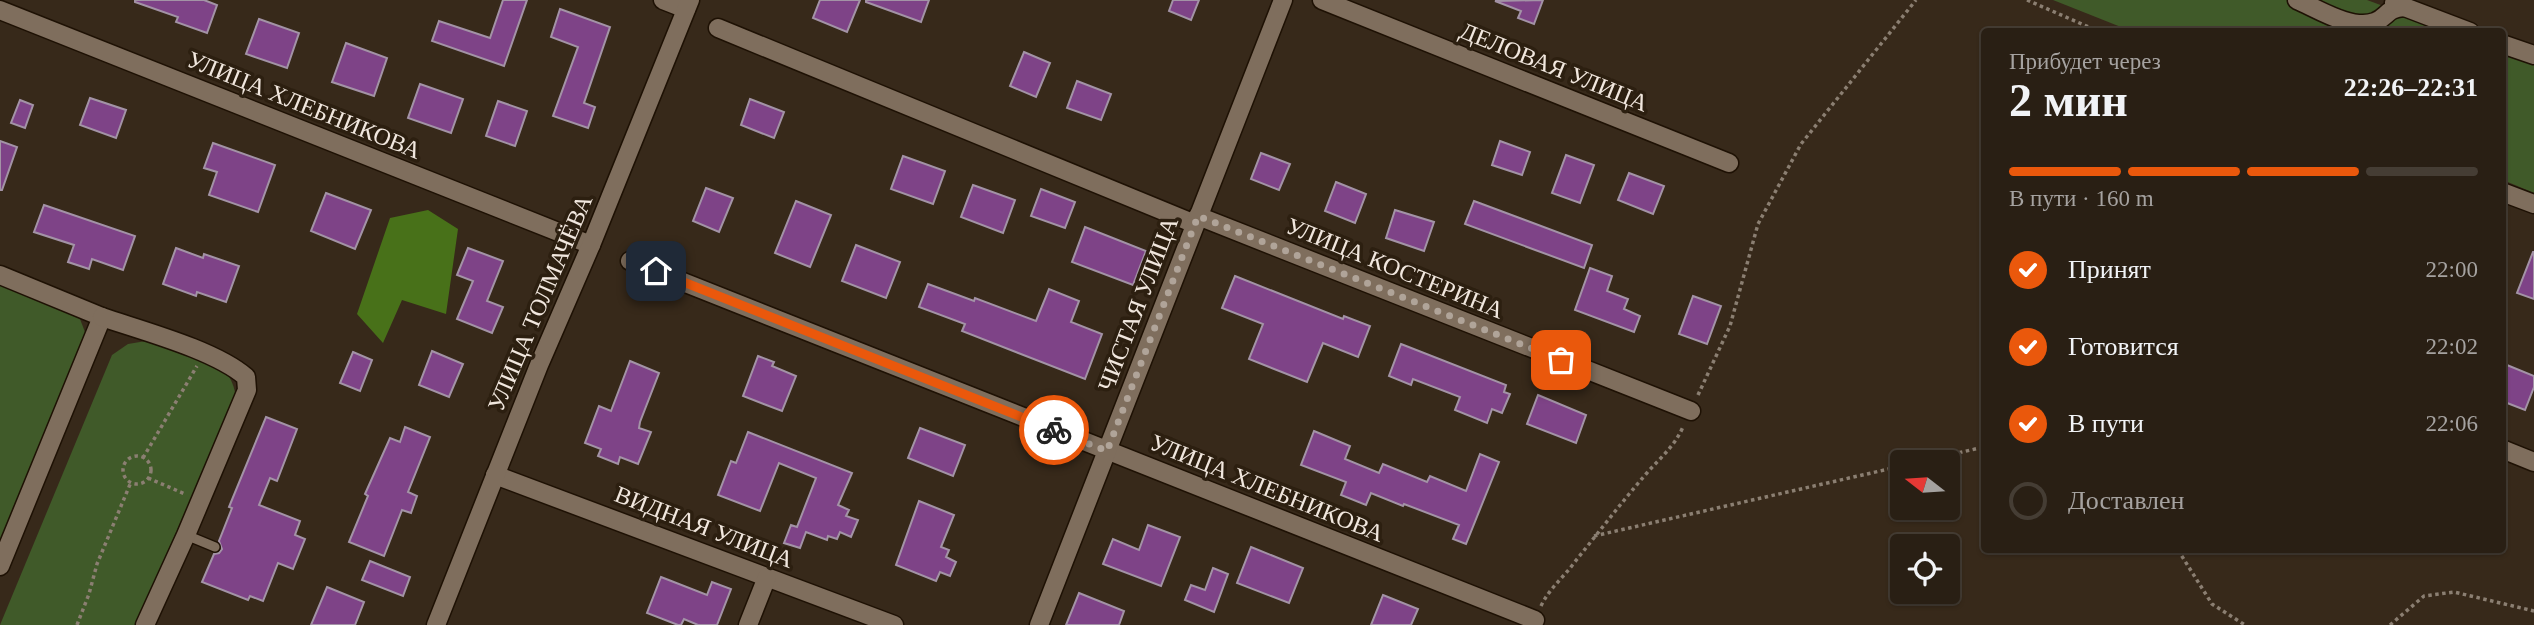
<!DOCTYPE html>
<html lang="ru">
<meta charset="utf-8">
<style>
:root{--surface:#291f14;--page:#352c22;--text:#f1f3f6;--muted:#a5a2a0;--line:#453d34;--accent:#ea580c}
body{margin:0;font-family:"Times New Roman",serif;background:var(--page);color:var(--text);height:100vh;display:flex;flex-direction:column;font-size:26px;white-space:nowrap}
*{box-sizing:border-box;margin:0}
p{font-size:23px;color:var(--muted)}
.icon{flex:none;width:38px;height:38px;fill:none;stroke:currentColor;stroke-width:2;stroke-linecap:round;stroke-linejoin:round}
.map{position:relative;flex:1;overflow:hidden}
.drawer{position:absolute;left:1981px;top:28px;width:525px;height:525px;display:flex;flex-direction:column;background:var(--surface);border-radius:7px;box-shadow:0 2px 5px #0004,0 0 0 2px var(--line)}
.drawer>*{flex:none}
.needle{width:46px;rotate:287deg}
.tools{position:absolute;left:1890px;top:450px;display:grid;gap:14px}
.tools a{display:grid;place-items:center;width:70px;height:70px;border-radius:7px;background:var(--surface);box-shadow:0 2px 5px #0004,0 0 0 2px var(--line);font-size:35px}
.pin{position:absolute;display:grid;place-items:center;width:60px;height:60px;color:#fff;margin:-30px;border-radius:14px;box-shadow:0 4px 10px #0006}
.courier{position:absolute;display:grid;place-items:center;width:70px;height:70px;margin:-35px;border:5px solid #ea580c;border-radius:50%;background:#fff;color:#222;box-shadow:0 2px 9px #0007}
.headline em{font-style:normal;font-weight:700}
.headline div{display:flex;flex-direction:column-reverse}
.headline{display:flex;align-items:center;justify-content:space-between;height:119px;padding:0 28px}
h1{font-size:46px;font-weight:700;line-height:52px}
.bar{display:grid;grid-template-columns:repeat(4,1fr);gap:10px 7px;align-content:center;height:84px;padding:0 28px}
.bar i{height:9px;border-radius:5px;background:var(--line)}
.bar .current{background:var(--accent)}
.bar p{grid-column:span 4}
ol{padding:0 28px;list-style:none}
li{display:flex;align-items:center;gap:21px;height:77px}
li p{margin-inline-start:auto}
li .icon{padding:7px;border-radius:50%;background:var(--accent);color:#fff;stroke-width:4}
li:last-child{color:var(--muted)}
li i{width:38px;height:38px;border:4px solid var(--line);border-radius:50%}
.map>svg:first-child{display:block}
.green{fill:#405a29}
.forest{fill:#487119}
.building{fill:#7e4387;stroke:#a393a6;stroke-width:2}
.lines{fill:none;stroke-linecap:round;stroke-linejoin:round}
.lane-casing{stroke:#1e1104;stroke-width:12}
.street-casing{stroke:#1e1104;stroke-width:21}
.path{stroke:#8b7f72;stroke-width:3.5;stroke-dasharray:3.5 3.5;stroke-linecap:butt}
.lane{stroke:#7f6e5d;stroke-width:9}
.street{stroke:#7f6e5d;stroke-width:18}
.done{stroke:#b0a499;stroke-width:7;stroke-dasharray:0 12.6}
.route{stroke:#ea580c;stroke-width:9}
.labels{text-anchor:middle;stroke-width:7;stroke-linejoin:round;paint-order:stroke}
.street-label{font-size:24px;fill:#f1e7de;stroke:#2c1f10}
</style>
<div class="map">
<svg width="2534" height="625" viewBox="0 0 2534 625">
<rect width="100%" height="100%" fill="#37291a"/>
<!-- green -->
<g class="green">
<polygon points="2053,0 2367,0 2451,31 2131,31"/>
<polygon points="2502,51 2534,63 2534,193 2503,180"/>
<polygon points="0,283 69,311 80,319 88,340 0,551"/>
<path d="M146 341C169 345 208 357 225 372 232 379 234 387 236 397L135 625H0L112 355 128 344Z"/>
</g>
<!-- forest -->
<polygon class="forest" points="428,210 458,229 446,314 402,300 383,343 357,314 390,218"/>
<!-- building -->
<g class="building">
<polygon points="135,0 204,0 217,5 207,33 176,22 178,17 135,2"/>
<polygon points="503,0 527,0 504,66 432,41 439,21 490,38"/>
<polygon points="820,0 860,0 847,32 813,18"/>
<polygon points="866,0 929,0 921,22 866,2"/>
<polygon points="1173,0 1199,0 1191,20 1169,11"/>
<polygon points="1543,0 1534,24 1518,18 1521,11 1495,1"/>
<polygon points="560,9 610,27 584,103 595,107 588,128 553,116 578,47 551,37"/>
<polygon points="259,19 299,33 287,68 246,54"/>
<polygon points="346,43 387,58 374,96 332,82"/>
<polygon points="1024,52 1050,63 1036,97 1010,86"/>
<polygon points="1077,81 1111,94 1101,120 1067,108"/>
<polygon points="420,84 463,99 451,133 408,118"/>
<polygon points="90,98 126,110 116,138 80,125"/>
<polygon points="750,99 784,112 774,138 741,125"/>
<polygon points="20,100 33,105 25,128 11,123"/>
<polygon points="498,101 527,111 515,146 486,136"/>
<polygon points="0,141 17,147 2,190 0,190"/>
<polygon points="1500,141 1530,152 1522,175 1492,165"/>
<polygon points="213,143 275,165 258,212 209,195 217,172 204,168"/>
<polygon points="1261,153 1290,164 1279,190 1251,179"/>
<polygon points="1566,155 1594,165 1580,203 1552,193"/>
<polygon points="903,156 945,171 933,204 891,189"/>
<polygon points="1629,173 1664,186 1653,214 1618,200"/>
<polygon points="1336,182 1366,194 1355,223 1325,211"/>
<polygon points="973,185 1015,200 1003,233 961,217"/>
<polygon points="706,188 733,198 719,232 693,221"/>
<polygon points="1041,189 1075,202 1065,228 1031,216"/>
<polygon points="326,193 371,210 355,249 311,231"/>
<polygon points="796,201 831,215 810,267 775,253"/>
<polygon points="1474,201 1592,245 1584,268 1465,224"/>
<polygon points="44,205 135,236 123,270 92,259 89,269 68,262 74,245 34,232"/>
<polygon points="1395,210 1434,222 1424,251 1386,238"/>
<polygon points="1085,227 1146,251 1133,285 1072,262"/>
<polygon points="856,245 900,262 886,298 842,281"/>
<polygon points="176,248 203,258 204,254 239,266 226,302 197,292 196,296 163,284"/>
<polygon points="468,248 503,261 487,301 503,307 492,333 457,319 473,281 457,275"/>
<polygon points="2533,252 2534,252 2534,299 2517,293"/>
<polygon points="1590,268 1612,276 1607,291 1628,299 1624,309 1640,316 1634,332 1575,310"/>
<polygon points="1235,276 1343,319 1344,316 1370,326 1358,357 1323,343 1307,382 1249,359 1263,324 1222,308"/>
<polygon points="928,284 974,301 975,298 1036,321 1049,289 1079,301 1071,322 1102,334 1085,379 962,331 965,324 919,307"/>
<polygon points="1693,296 1721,306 1707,344 1679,334"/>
<polygon points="1401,344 1506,385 1504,392 1510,394 1502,413 1492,409 1487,423 1455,410 1460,397 1413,379 1411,385 1389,376"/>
<polygon points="432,351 463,364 449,397 419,385"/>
<polygon points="353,352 372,360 360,391 340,383"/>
<polygon points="758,356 774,362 772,366 796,376 782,411 743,396"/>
<polygon points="630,361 659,373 640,422 639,428 651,432 638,464 620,457 618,464 598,456 601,449 585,443 599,406 611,411"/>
<polygon points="2502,363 2534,376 2534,387 2525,410 2502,401"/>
<polygon points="1538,395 1586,415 1576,443 1527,424"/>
<polygon points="266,417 297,429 277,481 270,478 259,505 300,521 295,535 305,539 293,569 278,563 263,601 250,596 248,600 202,582 214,554 219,553 222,549 219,541 232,508 229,507"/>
<polygon points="405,427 430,437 408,492 417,496 411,513 402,510 384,556 349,542 368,496 365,494 390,438 400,442"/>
<polygon points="920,428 965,445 953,476 908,458"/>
<polygon points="1314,431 1350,446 1345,459 1379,473 1383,464 1427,482 1430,476 1466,491 1480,454 1499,462 1466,544 1453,539 1459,525 1404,504 1403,506 1371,493 1366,505 1341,495 1346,482 1301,465"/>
<polygon points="748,432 852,473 838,505 849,510 846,516 858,520 851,537 840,532 837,539 828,536 827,540 806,532 800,548 784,543 791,525 797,527 816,478 779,463 760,511 718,495 731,461 736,463"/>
<polygon points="919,501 954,515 941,547 949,550 946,557 956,562 950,576 940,572 936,581 896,565"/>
<polygon points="1148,525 1180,537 1161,586 1103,564 1113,539 1139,550"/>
<polygon points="1251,547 1303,568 1289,603 1237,583"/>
<polygon points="370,561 410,577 403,596 362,580"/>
<polygon points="1213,568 1228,574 1214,612 1185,600 1191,585 1205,590"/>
<polygon points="661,577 707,595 712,582 731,589 717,625 698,625 684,619 681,625 678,625 647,613"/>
<polygon points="327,587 364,602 355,625 311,625"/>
<polygon points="1079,593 1124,611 1119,625 1066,625"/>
<polygon points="1383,595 1418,609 1411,625 1371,625"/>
</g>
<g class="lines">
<!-- lane casing -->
<g class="lane-casing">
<polyline id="lane" points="186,535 215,547"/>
</g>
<!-- street casing -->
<g class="street-casing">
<g id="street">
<polyline points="663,0 686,9"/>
<polyline points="1322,0 1729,163"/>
<path d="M2297 0C2318 9 2352 31 2375 22 2389 16 2385 9 2404 7"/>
<polyline points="2394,3 2470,32"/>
<polyline points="0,10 591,245"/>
<polyline points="718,28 1195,224"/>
<polyline points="2502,44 2534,55"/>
<polyline points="2502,192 2534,204"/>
<polyline points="1198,216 1691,411"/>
<polyline points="630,261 1535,620"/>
<polyline points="0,275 102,317 0,566"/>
<path d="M102 317C143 331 215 350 246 377L247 390 186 535 145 625"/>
<polyline points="2502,449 2534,462"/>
<polyline points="495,475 894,625"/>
<polyline points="436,625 539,365 591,245 690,0"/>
<polyline points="748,625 767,577"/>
<polyline points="1039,625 1283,0"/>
</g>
</g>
<!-- path -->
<g class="path">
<polyline points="2027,0 2100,32"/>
<polyline points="1698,395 1730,326 1758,224 1801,144 1916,0"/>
<circle cx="137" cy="470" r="14"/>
<polyline points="143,458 197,366"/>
<polyline points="1918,462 1984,447"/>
<polyline points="148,478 185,494"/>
<polyline points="1594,536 1902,466"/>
<polyline points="2178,550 2212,604 2245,625"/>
<path d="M1541 606C1549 589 1562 579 1574 563 1598 533 1621 503 1646 474 1660 458 1674 447 1683 427"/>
<polyline points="77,625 89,594 97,564 131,482"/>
<polyline points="2390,625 2424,596 2454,592 2534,611"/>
</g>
<!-- lane -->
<use href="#lane" class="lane"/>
<!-- street -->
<use href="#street" class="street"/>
</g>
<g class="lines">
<!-- done -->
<polyline class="done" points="1054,430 1107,451 1198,216 1561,360"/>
<!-- route -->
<polyline class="route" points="656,271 1054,430"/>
</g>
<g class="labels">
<!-- street labels -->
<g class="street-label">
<text transform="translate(1554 67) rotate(22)" y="8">ДЕЛОВАЯ УЛИЦА</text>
<text transform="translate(304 105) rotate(22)" y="8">УЛИЦА ХЛЕБНИКОВА</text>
<text transform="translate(1395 268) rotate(22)" y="8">УЛИЦА КОСТЕРИНА</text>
<text transform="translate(540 303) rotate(-67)" y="8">УЛИЦА ТОЛМАЧЁВА</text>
<text transform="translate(1138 304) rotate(-69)" y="8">ЧИСТАЯ УЛИЦА</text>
<text transform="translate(1267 488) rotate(22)" y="8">УЛИЦА ХЛЕБНИКОВА</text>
<text transform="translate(704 527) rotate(21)" y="8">ВИДНАЯ УЛИЦА</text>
</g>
</g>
</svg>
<div class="tools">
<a><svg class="needle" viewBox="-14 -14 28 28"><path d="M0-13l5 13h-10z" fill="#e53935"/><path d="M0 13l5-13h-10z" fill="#a5a2a0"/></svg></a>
<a><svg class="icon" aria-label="locate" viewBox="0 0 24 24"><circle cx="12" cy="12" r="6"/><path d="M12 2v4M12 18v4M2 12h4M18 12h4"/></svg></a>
</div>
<div class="pin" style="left:1561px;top:360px;background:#ea580c"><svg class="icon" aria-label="bag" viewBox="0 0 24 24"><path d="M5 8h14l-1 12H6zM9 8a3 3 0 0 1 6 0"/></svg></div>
<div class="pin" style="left:656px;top:271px;background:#1f2937"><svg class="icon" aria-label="home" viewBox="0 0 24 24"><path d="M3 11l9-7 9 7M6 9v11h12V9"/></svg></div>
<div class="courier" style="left:1054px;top:430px"><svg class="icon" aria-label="bike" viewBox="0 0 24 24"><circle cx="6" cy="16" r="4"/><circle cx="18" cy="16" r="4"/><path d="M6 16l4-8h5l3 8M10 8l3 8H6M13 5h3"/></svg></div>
<section class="drawer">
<div class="headline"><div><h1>2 мин</h1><p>Прибудет через</p></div><em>22:26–22:31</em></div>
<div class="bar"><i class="current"></i><i class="current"></i><i class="current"></i><i></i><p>В пути · 160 m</p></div>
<ol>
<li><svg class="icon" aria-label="check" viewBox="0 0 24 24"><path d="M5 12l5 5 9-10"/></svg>Принят<p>22:00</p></li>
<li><svg class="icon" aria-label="check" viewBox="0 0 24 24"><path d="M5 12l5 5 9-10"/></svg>Готовится<p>22:02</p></li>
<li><svg class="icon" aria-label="check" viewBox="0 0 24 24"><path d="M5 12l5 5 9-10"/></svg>В пути<p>22:06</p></li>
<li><i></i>Доставлен</li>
</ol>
</section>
</div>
